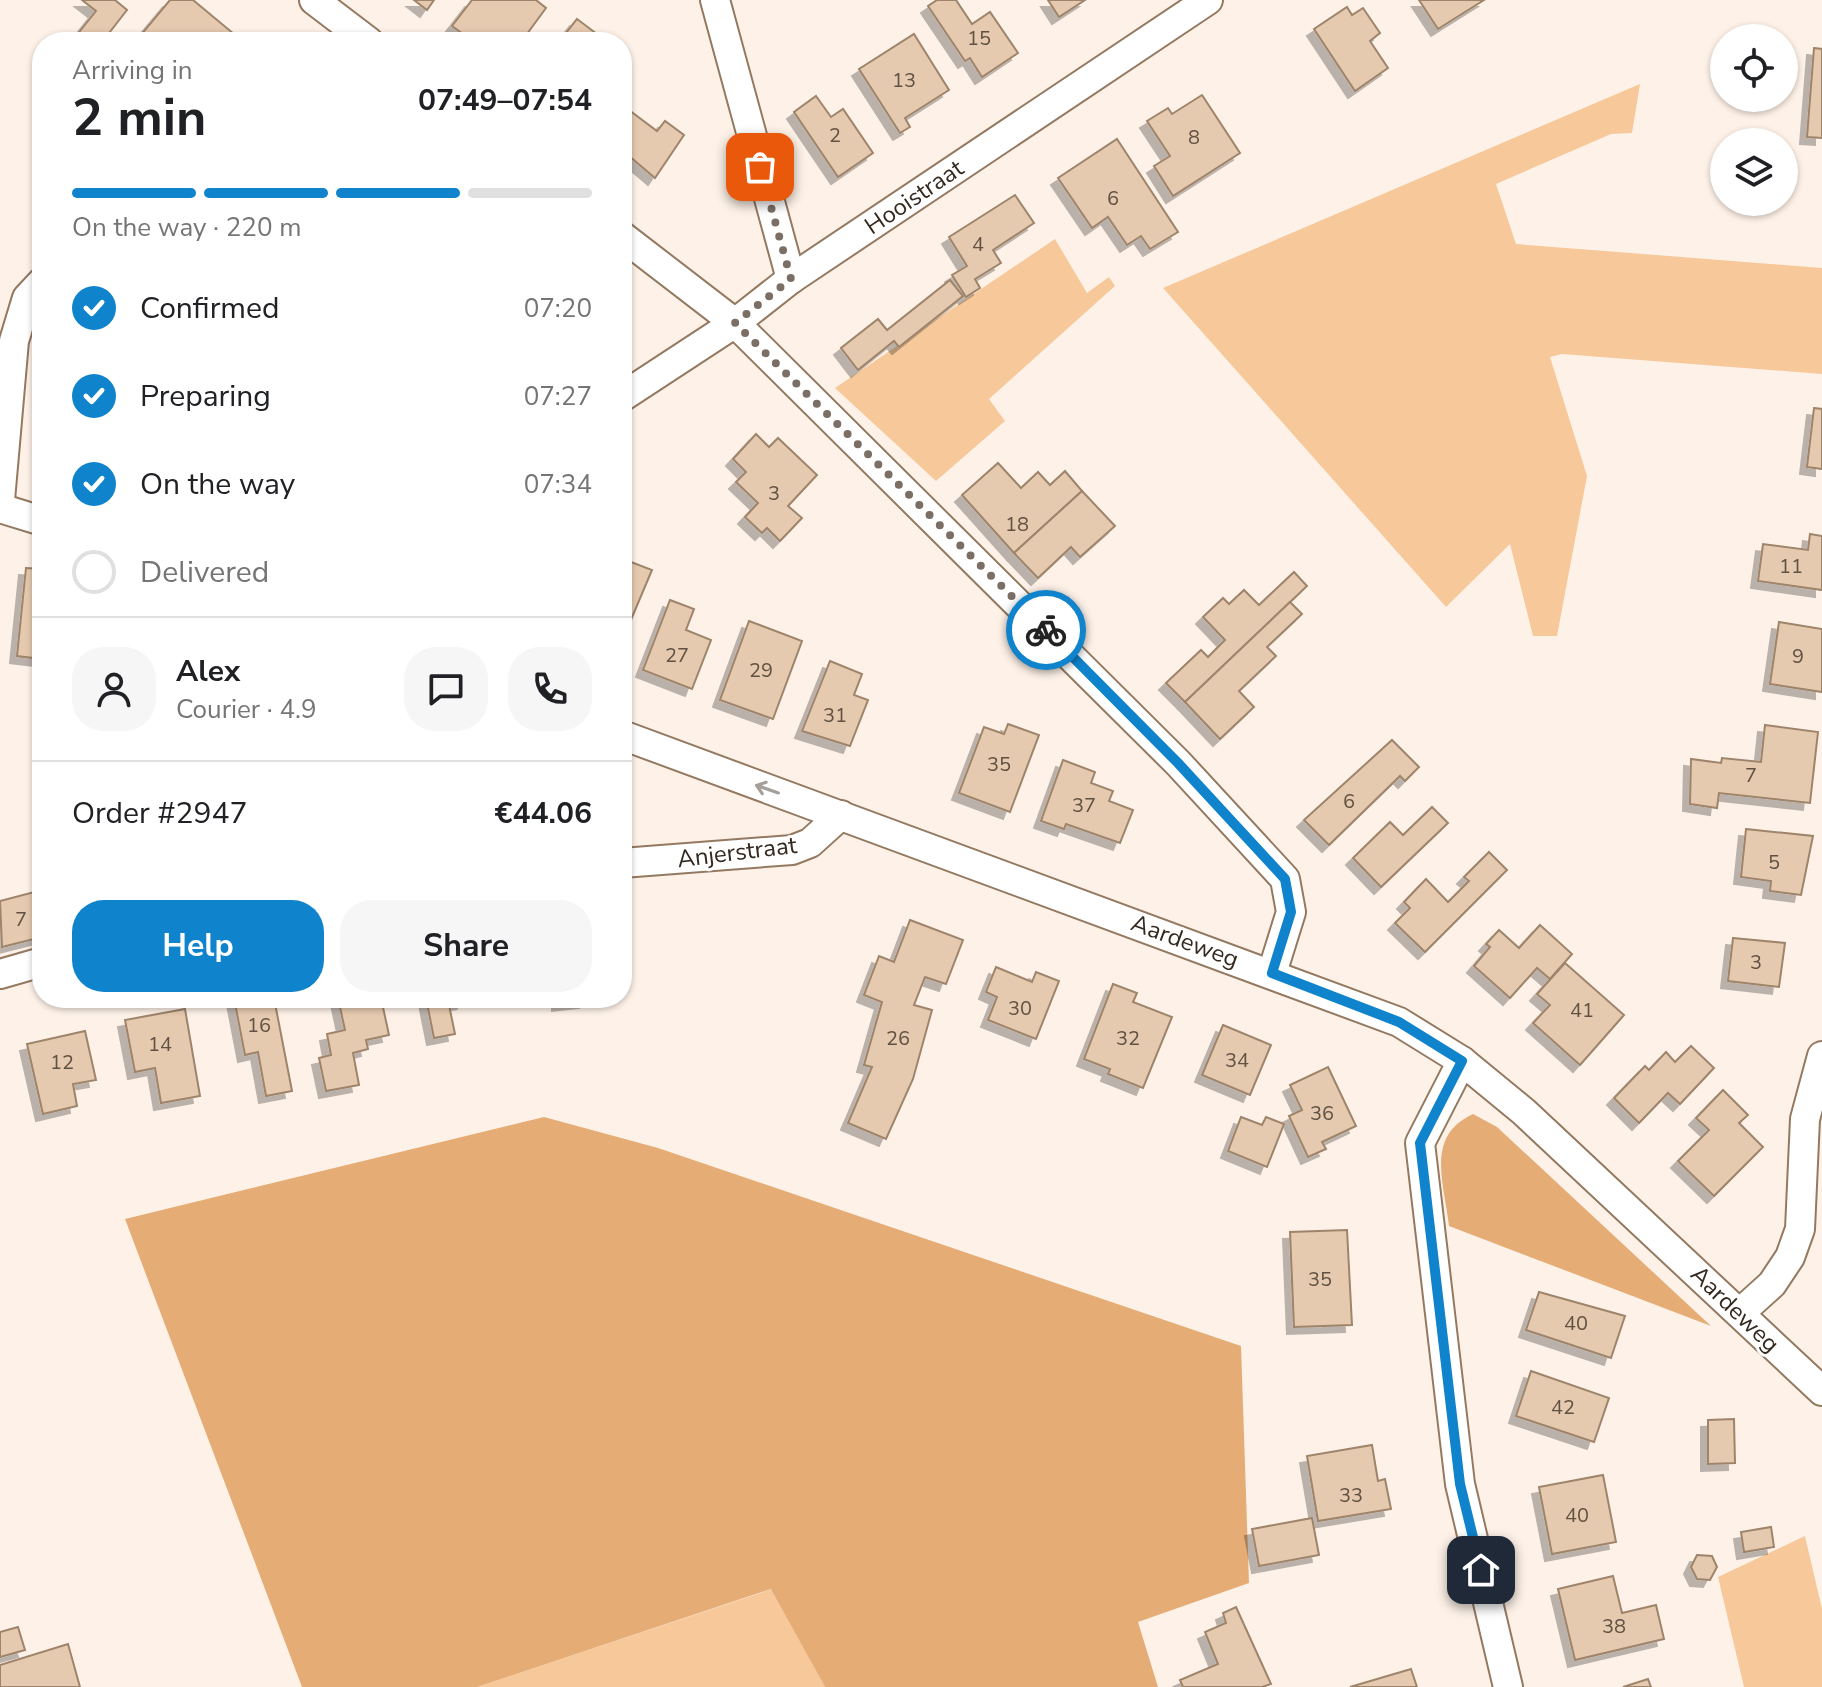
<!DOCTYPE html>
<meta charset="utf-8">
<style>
:root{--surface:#fff;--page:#f6f6f6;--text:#202124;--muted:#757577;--line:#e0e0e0;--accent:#0f83cc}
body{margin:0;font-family:"Nunito Sans",sans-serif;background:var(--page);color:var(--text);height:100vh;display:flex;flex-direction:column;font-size:30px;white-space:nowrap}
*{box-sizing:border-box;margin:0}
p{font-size:26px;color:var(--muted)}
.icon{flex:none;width:44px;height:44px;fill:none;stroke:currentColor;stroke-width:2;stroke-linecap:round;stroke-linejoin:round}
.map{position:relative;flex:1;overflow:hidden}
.side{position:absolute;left:32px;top:32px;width:600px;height:976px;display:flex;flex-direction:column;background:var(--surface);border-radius:32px;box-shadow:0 2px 6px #0004}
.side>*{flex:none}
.fabs{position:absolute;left:1710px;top:24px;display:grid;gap:16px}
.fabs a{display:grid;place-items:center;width:88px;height:88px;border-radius:50%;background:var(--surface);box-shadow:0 2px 6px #0004;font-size:40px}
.pin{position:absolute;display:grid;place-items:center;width:68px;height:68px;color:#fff;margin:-34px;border-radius:16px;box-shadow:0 4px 12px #0006}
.courier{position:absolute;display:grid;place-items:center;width:80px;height:80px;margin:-40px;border:6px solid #0f83cc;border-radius:50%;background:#fff;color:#222;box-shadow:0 2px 10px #0007}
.head em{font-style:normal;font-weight:700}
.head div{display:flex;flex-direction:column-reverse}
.head{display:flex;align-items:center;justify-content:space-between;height:136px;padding:0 40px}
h1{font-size:52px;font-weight:700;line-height:60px}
.bar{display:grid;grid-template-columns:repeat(4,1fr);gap:12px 8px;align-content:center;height:96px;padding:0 40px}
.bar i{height:10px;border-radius:6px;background:var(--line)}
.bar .selected{background:var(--accent)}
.bar p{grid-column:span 4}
.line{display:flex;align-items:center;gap:20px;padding:0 40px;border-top:2px solid var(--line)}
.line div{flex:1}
.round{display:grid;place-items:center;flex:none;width:84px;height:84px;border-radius:32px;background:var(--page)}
ol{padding:0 40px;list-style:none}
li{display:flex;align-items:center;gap:24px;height:88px}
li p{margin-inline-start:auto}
li .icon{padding:8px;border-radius:50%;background:var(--accent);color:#fff;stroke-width:4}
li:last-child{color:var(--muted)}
li i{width:44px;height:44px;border:4px solid var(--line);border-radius:50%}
.action{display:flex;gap:16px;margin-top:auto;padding:16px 40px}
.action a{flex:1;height:92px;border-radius:32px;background:var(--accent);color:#fff;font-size:32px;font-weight:700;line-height:92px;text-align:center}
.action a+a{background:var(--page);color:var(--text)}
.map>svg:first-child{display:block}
.green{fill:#f7c89a}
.forest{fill:#e5ac75}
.building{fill:#e6caaf;stroke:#9e846b;stroke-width:2;filter:url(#shadow)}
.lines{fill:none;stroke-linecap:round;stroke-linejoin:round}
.minor-casing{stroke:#947961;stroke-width:32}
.minor{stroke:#fff;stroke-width:28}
.oneway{stroke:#a49f9a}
.done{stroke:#7b6f65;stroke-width:8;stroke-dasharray:0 14.4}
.route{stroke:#0f83cc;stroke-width:10}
.labels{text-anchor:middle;stroke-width:6;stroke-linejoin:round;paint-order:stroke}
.number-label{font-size:20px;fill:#605143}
.street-label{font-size:24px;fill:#34291f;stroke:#fff}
</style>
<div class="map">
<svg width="1822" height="1687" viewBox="0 0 1822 1687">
<defs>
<filter id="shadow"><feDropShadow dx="-7" dy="7" stdDeviation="0" flood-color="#0004"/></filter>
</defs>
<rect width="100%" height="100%" fill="#fef2e8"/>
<!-- green -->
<g class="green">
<polygon points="1640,84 1632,133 1611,134 1496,184 1516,244 1822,268 1822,374 1562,354 1550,357 1587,476 1557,636 1533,636 1510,544 1446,607 1163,288"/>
<polygon points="1055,239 1087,293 1109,277 1115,286 989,399 1005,421 936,481 835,388"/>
<polygon points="1805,1536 1822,1609 1822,1687 1744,1687 1718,1577"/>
<polygon points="772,1589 825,1687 477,1687"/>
</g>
<!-- forest -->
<g class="forest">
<path d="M1473 1114 1497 1127 1711 1326 1449 1226C1444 1182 1425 1136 1473 1114Z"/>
<polygon points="544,1117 658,1148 1241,1346 1249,1583 1138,1622 1158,1687 825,1687 771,1589 477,1687 302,1687 125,1219"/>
</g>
<!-- building -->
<g class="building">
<polygon points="82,0 115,0 127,10 102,42 84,42 76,36 96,11"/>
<polygon points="170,0 193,0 234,34 227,42 145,42 139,37"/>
<polygon points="414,0 434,0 427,10"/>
<polygon points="472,0 536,0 546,8 521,42 474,42 452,26"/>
<polygon points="937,0 956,0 972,24 990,12 1018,53 982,77 970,58 965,61 928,6"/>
<polygon points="1048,0 1085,0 1059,17"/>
<polygon points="1419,0 1484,0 1438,29"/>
<polygon points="1347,7 1352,15 1363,8 1380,33 1370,41 1388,68 1355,91 1314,29"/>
<polygon points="577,19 597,34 593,38 598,42 559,42"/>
<polygon points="914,34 949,90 905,118 910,127 900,133 859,69"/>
<polygon points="1814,48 1822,49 1822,138 1807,137"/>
<polygon points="1202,95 1240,153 1173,196 1154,166 1170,156 1147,121 1168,108 1172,114"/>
<polygon points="816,96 831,117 843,109 873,153 838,177 794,112"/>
<polygon points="629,110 657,131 665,121 684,135 655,178 622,150 622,119"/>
<polygon points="1117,139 1178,232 1150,249 1141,236 1127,245 1108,217 1092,228 1058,178"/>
<polygon points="1015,195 1034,223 993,250 1001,263 975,279 980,288 966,297 952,275 967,266 949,237"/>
<polygon points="950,280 963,296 899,347 894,341 858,370 841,348 878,319 887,330"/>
<polygon points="1814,408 1822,409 1822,469 1807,467"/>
<polygon points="756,434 769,447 778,438 817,475 788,506 802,518 780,541 767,528 762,533 745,517 758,503 736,482 746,472 733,459"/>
<polygon points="998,463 1021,488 1038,472 1050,485 1065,471 1082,491 1014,553 962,495"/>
<polygon points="1082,491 1115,526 1080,557 1071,547 1038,578 1014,553"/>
<polygon points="1810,534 1822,536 1822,590 1758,581 1763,544 1808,550"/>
<polygon points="631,562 652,570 622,641 622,583"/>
<polygon points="26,568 42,569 42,659 17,656"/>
<polygon points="1294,572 1307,586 1185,702 1166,683 1201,650 1208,657 1225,640 1203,617 1223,598 1229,604 1244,590 1259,605"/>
<polygon points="670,600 694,609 686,630 711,640 692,689 643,670"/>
<polygon points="1290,602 1302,614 1267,647 1276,656 1239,691 1254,707 1220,739 1185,702"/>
<polygon points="749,621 802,641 773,719 720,700"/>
<polygon points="1779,622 1822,629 1822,692 1770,684"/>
<polygon points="830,661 862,674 854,695 868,700 850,746 802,731"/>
<polygon points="1008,724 1039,735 1010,812 959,793 984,727 1004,734"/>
<polygon points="1765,725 1818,732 1810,803 1719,793 1717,808 1690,804 1691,759 1721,763 1722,758 1761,762"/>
<polygon points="1392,740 1419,767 1405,781 1400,776 1329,845 1304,820"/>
<polygon points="1063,760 1095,772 1091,783 1113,791 1109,801 1133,810 1120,843 1066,824 1064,829 1041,821"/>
<polygon points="1432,807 1448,823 1381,887 1353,858 1390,822 1403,835"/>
<polygon points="1746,829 1813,836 1801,895 1770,891 1771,881 1741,877"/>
<polygon points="1489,852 1507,870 1425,952 1395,923 1410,908 1404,902 1426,879 1448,902 1469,881 1464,877"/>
<polygon points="42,890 42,937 2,947 0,901"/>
<polygon points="910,920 963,940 946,984 925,977 914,1005 932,1010 913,1079 886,1139 848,1123 872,1067 864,1065 882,1002 864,995 879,956 894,962"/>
<polygon points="1540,925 1572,954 1550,979 1537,968 1510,998 1474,966 1490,947 1486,944 1499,930 1519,948"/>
<polygon points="1733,938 1785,943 1779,987 1728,981"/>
<polygon points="1565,963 1624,1015 1580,1065 1533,1023 1550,1005 1537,994"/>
<polygon points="996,967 1032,982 1036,972 1059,981 1036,1039 988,1020 997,997 986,992"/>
<polygon points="1113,984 1137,993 1133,1002 1172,1017 1143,1088 1108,1074 1110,1069 1084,1059"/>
<polygon points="234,998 274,998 292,1091 266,1096 258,1052 245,1055"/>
<polygon points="338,998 381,998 389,1035 366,1040 368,1049 353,1053 359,1085 326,1091 319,1058 331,1055 327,1034 345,1030"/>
<polygon points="426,998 463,998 464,1002 449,1005 455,1034 434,1038"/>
<polygon points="559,998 585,998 586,1001 559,1004"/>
<polygon points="185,1009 200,1096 161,1103 155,1068 135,1072 125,1020"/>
<polygon points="1223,1025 1271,1045 1250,1095 1202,1075"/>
<polygon points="85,1031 96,1080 73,1084 77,1106 43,1114 27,1044"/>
<polygon points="1691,1046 1714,1068 1680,1104 1668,1093 1639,1123 1614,1098 1645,1066 1649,1070 1666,1052 1675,1062"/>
<polygon points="1328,1067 1356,1126 1322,1142 1326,1149 1308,1157 1289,1116 1302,1110 1290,1085"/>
<polygon points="1723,1090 1748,1115 1739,1123 1763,1147 1714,1196 1678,1161 1709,1130 1696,1118"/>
<polygon points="1241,1117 1262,1125 1266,1117 1284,1124 1267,1167 1228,1151"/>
<polygon points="1347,1230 1352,1325 1294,1327 1290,1232"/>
<polygon points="1539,1292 1625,1316 1611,1358 1526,1330"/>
<polygon points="1531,1371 1609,1398 1594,1442 1516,1416"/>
<polygon points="1734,1419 1735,1463 1708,1464 1708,1420"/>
<polygon points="1372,1445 1378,1481 1385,1479 1391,1509 1318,1521 1307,1456"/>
<polygon points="1603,1475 1616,1542 1552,1554 1539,1487"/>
<polygon points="1312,1518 1319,1555 1259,1566 1252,1529"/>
<polygon points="1771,1527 1774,1547 1744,1552 1741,1532"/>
<polygon points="1697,1555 1712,1556 1717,1567 1710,1580 1697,1579 1691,1567"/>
<polygon points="1613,1576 1622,1613 1656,1605 1664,1639 1575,1660 1558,1589"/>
<polygon points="1236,1607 1271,1684 1262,1687 1183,1687 1180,1680 1218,1664 1205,1632 1226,1623 1223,1613"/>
<polygon points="18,1627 25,1650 0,1657 0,1632"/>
<polygon points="68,1644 80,1687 0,1687 0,1665"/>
<polygon points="1411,1669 1417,1687 1350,1687"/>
<polygon points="1648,1679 1651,1687 1623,1687"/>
</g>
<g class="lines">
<!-- minor casing -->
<g class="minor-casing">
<g id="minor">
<polyline points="314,0 369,42"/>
<polyline points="715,0 791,279"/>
<polyline points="622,236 735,323 1178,763 1285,879 1291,912 1272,973"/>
<polyline points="622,397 735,323 791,279 1208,0"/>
<polyline points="0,500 14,341 27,298 42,282"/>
<polyline points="0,508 42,521"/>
<polyline points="622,735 1399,1022 1462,1061 1524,1112 1822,1391"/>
<polyline points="622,863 792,850 810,843 841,815"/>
<polyline points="0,974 42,962"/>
<polyline points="1462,1061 1420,1143 1460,1484 1508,1687"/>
<polyline points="1741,1312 1772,1284 1790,1257 1800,1229 1805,1119 1822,1056"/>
</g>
</g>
<!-- minor -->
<use href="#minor" class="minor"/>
</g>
<!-- one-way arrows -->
<defs><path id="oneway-shaft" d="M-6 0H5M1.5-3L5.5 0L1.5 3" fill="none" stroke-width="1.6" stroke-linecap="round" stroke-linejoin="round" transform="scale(2)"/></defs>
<use class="oneway" href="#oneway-shaft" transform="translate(767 789) rotate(-161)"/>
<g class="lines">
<!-- done -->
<polyline class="done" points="760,167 791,279 735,323 1046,630"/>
<!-- route -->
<polyline class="route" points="1046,630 1178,763 1285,879 1291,912 1272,973 1399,1022 1462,1061 1420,1143 1460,1484 1481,1570"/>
</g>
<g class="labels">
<!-- number labels -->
<g class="number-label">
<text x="979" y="45">15</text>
<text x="904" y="87">13</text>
<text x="835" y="142">2</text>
<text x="1194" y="144">8</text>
<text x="1113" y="205">6</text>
<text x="978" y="251">4</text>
<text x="774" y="500">3</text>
<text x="1017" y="531">18</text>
<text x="1791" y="573">11</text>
<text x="677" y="662">27</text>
<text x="1798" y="663">9</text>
<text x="761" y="677">29</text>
<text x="835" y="722">31</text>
<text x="999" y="771">35</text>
<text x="1751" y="782">7</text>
<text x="1349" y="808">6</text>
<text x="1084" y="812">37</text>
<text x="1774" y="869">5</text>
<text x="21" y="926">7</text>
<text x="1756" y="969">3</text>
<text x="1020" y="1015">30</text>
<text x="1582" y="1017">41</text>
<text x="259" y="1032">16</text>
<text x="898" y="1045">26</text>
<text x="1128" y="1045">32</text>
<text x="160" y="1051">14</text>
<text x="1237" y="1067">34</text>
<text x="62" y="1069">12</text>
<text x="1322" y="1120">36</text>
<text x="1320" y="1286">35</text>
<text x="1576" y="1330">40</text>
<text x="1563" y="1414">42</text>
<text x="1351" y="1502">33</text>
<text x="1577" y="1522">40</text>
<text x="1614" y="1633">38</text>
</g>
<!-- street labels -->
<g class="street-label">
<text transform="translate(914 197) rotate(-34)" y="8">Hooistraat</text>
<text transform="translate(737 852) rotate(-7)" y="8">Anjerstraat</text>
<text transform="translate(1185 941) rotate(20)" y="8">Aardeweg</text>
<text transform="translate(1735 1309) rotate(44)" y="8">Aardeweg</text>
</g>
</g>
</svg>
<div class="fabs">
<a><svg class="icon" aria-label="locate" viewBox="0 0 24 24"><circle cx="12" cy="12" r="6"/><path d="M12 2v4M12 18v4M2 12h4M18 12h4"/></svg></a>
<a><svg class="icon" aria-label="layers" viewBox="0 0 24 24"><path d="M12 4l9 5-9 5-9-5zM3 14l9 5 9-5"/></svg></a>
</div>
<div class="pin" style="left:760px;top:167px;background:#ea580c"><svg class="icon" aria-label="bag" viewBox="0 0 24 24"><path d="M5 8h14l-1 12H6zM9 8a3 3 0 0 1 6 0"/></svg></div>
<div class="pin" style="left:1481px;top:1570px;background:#1f2937"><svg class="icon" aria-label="home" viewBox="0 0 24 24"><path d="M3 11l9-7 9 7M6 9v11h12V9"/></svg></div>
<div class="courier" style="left:1046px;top:630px"><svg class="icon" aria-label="bike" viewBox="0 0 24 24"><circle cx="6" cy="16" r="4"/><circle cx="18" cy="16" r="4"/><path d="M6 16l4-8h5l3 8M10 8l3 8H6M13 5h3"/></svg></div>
<section class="side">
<div class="head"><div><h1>2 min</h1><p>Arriving in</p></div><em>07:49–07:54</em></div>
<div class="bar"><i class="selected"></i><i class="selected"></i><i class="selected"></i><i></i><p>On the way · 220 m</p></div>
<ol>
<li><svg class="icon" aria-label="check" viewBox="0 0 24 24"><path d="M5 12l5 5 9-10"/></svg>Confirmed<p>07:20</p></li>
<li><svg class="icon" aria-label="check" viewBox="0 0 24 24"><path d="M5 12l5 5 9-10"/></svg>Preparing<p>07:27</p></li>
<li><svg class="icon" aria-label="check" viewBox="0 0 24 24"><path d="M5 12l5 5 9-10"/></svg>On the way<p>07:34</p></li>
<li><i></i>Delivered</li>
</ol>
<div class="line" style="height:144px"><a class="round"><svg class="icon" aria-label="person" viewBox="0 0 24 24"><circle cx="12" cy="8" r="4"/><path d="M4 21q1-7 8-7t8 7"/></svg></a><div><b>Alex</b><p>Courier · 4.9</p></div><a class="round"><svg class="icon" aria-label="chat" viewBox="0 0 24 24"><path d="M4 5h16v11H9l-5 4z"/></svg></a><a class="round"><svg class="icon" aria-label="phone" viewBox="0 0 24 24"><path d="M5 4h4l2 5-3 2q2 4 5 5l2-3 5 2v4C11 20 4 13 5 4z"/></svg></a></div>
<div class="line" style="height:104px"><div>Order #2947</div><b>€44.06</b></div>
<div class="action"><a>Help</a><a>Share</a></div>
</section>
</div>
